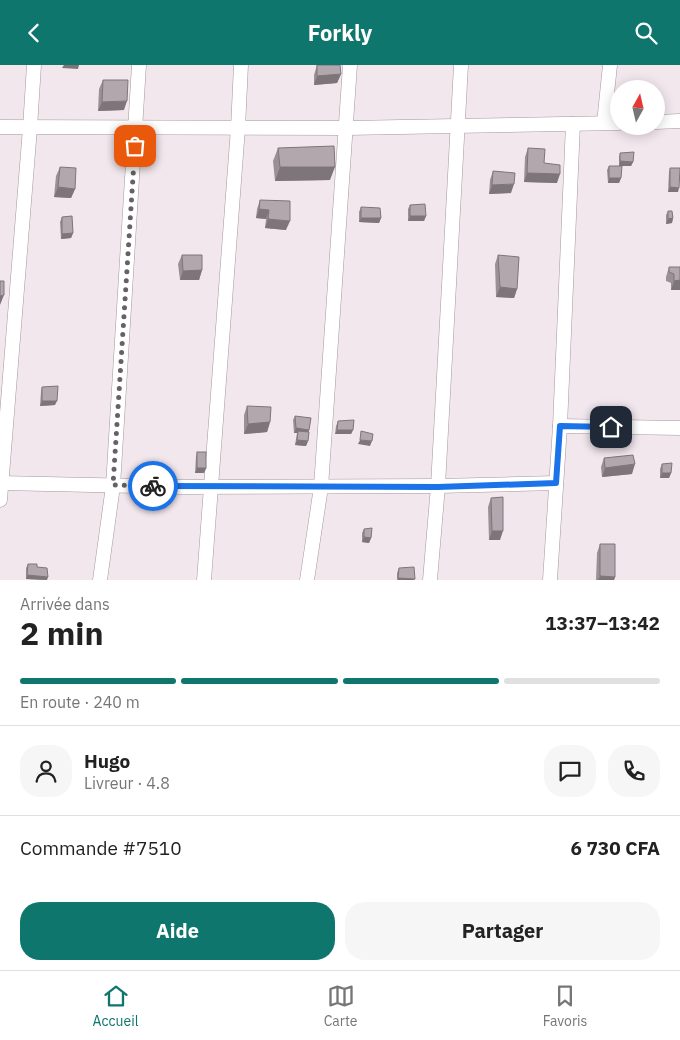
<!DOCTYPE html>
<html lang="fr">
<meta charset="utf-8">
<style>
:root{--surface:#fff;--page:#f6f6f6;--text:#222;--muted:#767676;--line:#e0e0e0;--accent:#0f766e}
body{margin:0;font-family:"IBM Plex Sans",sans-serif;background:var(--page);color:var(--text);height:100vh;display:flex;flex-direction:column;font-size:19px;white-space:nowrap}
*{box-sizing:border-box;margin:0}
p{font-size:16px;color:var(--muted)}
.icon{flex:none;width:28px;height:28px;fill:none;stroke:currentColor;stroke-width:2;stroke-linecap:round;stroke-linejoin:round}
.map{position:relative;height:515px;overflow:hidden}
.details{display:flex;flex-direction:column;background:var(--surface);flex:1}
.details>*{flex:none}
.needle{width:32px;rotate:8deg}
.tools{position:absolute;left:610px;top:15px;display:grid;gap:10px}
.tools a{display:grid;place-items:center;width:55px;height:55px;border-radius:50%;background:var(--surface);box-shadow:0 2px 12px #0003;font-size:25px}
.pin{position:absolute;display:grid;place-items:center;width:42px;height:42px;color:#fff;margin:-21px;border-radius:10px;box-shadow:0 2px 8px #0006}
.courier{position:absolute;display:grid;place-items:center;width:50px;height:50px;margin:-25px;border:4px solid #1a73e8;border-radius:50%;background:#fff;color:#222;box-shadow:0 1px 6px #0007}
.headline em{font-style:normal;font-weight:700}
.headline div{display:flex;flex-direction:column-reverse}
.headline{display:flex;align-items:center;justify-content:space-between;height:85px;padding:0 20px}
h1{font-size:32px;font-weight:700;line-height:38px}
.bar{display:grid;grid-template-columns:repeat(4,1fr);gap:8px 5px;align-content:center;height:60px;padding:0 20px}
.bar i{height:6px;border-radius:4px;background:var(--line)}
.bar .active{background:var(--accent)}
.bar p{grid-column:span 4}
.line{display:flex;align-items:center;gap:12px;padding:0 20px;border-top:1px solid var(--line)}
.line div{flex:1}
.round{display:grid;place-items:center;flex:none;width:52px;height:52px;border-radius:20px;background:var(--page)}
.button{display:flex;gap:10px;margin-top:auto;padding:10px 20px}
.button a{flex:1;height:58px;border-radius:20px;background:var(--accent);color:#fff;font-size:20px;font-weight:700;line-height:58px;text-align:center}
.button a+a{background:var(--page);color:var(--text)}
header{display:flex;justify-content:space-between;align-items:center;height:65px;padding:0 20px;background:var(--accent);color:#fff;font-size:22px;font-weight:700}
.tabs{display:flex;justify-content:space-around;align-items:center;height:70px;border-top:1px solid var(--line);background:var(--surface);font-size:14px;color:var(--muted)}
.tabs a{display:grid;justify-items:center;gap:2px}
.tabs .active{color:var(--accent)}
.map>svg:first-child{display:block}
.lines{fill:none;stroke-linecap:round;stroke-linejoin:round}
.minor-casing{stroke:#a2979d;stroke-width:15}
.minor{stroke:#fff;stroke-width:14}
.wall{fill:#9a9096}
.shaded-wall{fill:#7d757a}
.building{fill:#b3a7ae;stroke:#7d757a}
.done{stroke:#676064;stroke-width:5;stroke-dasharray:0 9}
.route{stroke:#1a73e8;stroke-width:6}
</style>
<header><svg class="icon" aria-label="back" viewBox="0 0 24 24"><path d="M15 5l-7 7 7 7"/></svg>Forkly<svg class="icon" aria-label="search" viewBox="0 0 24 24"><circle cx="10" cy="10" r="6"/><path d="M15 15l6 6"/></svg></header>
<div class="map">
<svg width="680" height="515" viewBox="0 0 680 515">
<rect width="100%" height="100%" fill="#f3e7ee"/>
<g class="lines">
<!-- minor casing -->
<g class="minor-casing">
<g id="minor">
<polyline points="656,57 680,56"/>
<polyline points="604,58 610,0"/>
<polyline points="0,62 347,63 619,58"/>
<polyline points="560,361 680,363"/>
<polyline points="0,418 184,422 438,421 556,418"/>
<polyline points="0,435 30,63 34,0"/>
<polyline points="100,515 113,421 139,0"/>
<polyline points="204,515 238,63 241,0"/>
<polyline points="307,515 321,422 350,0"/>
<polyline points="430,515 438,421 461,0"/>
<polyline points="550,515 560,361 573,59"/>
</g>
</g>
<!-- minor -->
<use href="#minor" class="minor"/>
</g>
<!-- wall -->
<g class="wall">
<polygon points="317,0 341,9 337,18 314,20 314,10"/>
<polygon points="103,15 124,45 98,46 99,24"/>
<polygon points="278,83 330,115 275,116 273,96"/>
<polygon points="528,83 544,98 557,118 524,117 525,92"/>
<polygon points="620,88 633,97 631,101 619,101 619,92"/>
<polygon points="609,101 621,113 619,118 608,118 607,105"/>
<polygon points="60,102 75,124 71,133 54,132 56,111"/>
<polygon points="670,103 678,127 668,127 669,107"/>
<polygon points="493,106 511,128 489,129 490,115"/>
<polygon points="260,135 286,165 265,163 266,154 256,153 257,144"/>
<polygon points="410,140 426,151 424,156 408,156 408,144"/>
<polygon points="361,142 381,153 379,158 359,157 359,147"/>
<polygon points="668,146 673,153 672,158 666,159 666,150"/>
<polygon points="62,152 73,168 71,173 61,174 60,157"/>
<polygon points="182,190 202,205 199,215 180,215 178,199"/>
<polygon points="498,190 517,224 514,233 496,232 495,199"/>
<polygon points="669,202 680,202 680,225 671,225 671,218 666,216 666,212"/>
<polygon points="42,322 55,340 40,341 41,326"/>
<polygon points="247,341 270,357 267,367 244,369 244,350"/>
<polygon points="295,351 309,365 308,376 306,381 295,380 297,368 294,368 293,355"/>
<polygon points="338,356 353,365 351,369 335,369 336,361"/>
<polygon points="197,387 206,403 204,408 195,408 196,391"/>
<polygon points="604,393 632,409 602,412 601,402"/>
<polygon points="662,399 671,408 669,413 660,413 660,404"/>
<polygon points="491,433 500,475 489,475 488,442"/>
<polygon points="364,464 371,473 369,478 362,477 362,468"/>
<polygon points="600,479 615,512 614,515 596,515 597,488"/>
<polygon points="28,499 37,502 47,515 26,514 26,503"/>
<polygon points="399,503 414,515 397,515 397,508"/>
</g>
<!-- shaded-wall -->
<g class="shaded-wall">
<polygon points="64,0 79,0 78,4 62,3"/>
<polygon points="341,9 337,18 314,20 317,11"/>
<polygon points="127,36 124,45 98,46 102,37"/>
<polygon points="620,96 633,97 631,101 619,101"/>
<polygon points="280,102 335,102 330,115 275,116"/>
<polygon points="527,108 560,109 557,118 524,117"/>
<polygon points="609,113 621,113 619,118 608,118"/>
<polygon points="514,119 511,128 489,129 492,120"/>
<polygon points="58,122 75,124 71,133 54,132"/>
<polygon points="670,122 679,123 678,127 668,127"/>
<polygon points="259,144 269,145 266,154 256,153"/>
<polygon points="410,151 426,151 424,156 408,156"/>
<polygon points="361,153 381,153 379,158 359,157"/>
<polygon points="673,153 672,158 666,159 668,154"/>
<polygon points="268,154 290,156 286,165 265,163"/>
<polygon points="73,168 71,173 61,174 62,169"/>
<polygon points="202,205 199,215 180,215 183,206"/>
<polygon points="680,215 680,225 671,225 674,216"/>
<polygon points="500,222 517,224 514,233 496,232"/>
<polygon points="4,230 0,240 0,231"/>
<polygon points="42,336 57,336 55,340 40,341"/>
<polygon points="270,357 267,367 244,369 248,359"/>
<polygon points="296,363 309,365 308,369 298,366 297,368 294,368"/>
<polygon points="337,365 353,365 351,369 335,369"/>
<polygon points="297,375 308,376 306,381 295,380"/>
<polygon points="360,375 372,376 370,381 358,379"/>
<polygon points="635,399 632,409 602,412 605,403"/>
<polygon points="197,403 206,403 204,408 195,408"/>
<polygon points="662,408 671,408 669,413 660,413"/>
<polygon points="492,466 503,466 500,475 489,475"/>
<polygon points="364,472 371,473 369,478 362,477"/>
<polygon points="27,510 48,512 47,515 26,514"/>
<polygon points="600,511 615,512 614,515 598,515"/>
<polygon points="398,513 415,514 414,515 398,515"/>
</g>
<!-- building -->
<g class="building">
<polygon points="317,0 340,0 341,9 317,11"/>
<polygon points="103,15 128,15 127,36 102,37"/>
<polygon points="334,81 335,102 280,102 278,83"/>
<polygon points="528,83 545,84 544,98 560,100 560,109 527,108"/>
<polygon points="634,87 633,97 620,96 620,88"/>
<polygon points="609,101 622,101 621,113 609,113"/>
<polygon points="60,102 76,103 75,124 58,122"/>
<polygon points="670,103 680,103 679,123 670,122"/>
<polygon points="493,106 515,108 514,119 492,120"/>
<polygon points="260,135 290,136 290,156 268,154 269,145 259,144"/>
<polygon points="425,139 426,151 410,151 410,140"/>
<polygon points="361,142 380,143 381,153 361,153"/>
<polygon points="668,146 672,146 673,153 668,154"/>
<polygon points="72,151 73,168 62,169 62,152"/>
<polygon points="182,190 202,190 202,205 183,206"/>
<polygon points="498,190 519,192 517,224 500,222"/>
<polygon points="669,202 680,202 680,215 674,216 674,209 669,207"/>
<polygon points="0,216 4,216 4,230 0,231"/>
<polygon points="58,321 57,336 42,336 42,322"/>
<polygon points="247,341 271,342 270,357 248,359"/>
<polygon points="295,351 311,353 309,365 296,363"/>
<polygon points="354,355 353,365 337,365 338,356"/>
<polygon points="298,366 309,367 308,376 297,375"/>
<polygon points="361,366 373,369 372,376 360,375"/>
<rect x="197" y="387" width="9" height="16"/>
<polygon points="633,390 635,399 605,403 604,393"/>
<polygon points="672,398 671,408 662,408 662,399"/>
<polygon points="503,432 503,466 492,466 491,433"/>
<polygon points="372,463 371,473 364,472 364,464"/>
<polygon points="600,479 615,479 615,512 600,511"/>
<polygon points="28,499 37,499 37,502 47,503 48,512 27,510"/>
<polygon points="414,502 415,514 398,513 399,503"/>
</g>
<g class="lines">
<!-- done -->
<polyline class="done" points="135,81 113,420 153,421"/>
<!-- route -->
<polyline class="route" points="153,421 438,422 556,418 560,361 611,362"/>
</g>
</svg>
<div class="tools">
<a><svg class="needle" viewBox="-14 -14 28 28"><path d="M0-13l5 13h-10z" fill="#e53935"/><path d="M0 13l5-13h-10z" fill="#767676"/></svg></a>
</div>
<div class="pin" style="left:135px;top:81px;background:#ea580c"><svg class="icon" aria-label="bag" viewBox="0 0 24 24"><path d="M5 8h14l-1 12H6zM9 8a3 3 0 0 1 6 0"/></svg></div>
<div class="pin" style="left:611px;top:362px;background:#1f2937"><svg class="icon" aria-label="home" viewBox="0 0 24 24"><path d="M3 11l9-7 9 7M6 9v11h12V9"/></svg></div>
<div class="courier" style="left:153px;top:421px"><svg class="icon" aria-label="bike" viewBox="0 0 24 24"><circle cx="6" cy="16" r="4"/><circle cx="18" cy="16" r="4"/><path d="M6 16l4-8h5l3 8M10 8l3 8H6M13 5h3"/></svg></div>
</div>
<section class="details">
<div class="headline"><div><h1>2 min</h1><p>Arrivée dans</p></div><em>13:37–13:42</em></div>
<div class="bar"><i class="active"></i><i class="active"></i><i class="active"></i><i></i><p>En route · 240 m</p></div>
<div class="line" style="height:90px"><a class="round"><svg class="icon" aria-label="person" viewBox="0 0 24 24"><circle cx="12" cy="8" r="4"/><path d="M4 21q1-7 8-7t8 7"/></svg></a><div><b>Hugo</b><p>Livreur · 4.8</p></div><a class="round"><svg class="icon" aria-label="chat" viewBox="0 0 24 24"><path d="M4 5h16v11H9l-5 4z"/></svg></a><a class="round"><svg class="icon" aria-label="phone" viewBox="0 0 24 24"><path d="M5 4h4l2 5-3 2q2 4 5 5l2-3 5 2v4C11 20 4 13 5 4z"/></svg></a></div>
<div class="line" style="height:65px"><div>Commande #7510</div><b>6 730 CFA</b></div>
<div class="button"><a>Aide</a><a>Partager</a></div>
</section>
<nav class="tabs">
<a class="active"><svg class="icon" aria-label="home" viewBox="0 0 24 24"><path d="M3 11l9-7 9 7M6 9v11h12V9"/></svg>Accueil</a>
<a><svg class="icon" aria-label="map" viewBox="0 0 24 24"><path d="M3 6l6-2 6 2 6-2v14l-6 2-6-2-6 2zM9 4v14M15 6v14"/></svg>Carte</a>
<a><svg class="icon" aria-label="saved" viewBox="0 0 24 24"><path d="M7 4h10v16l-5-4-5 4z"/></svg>Favoris</a>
</nav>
